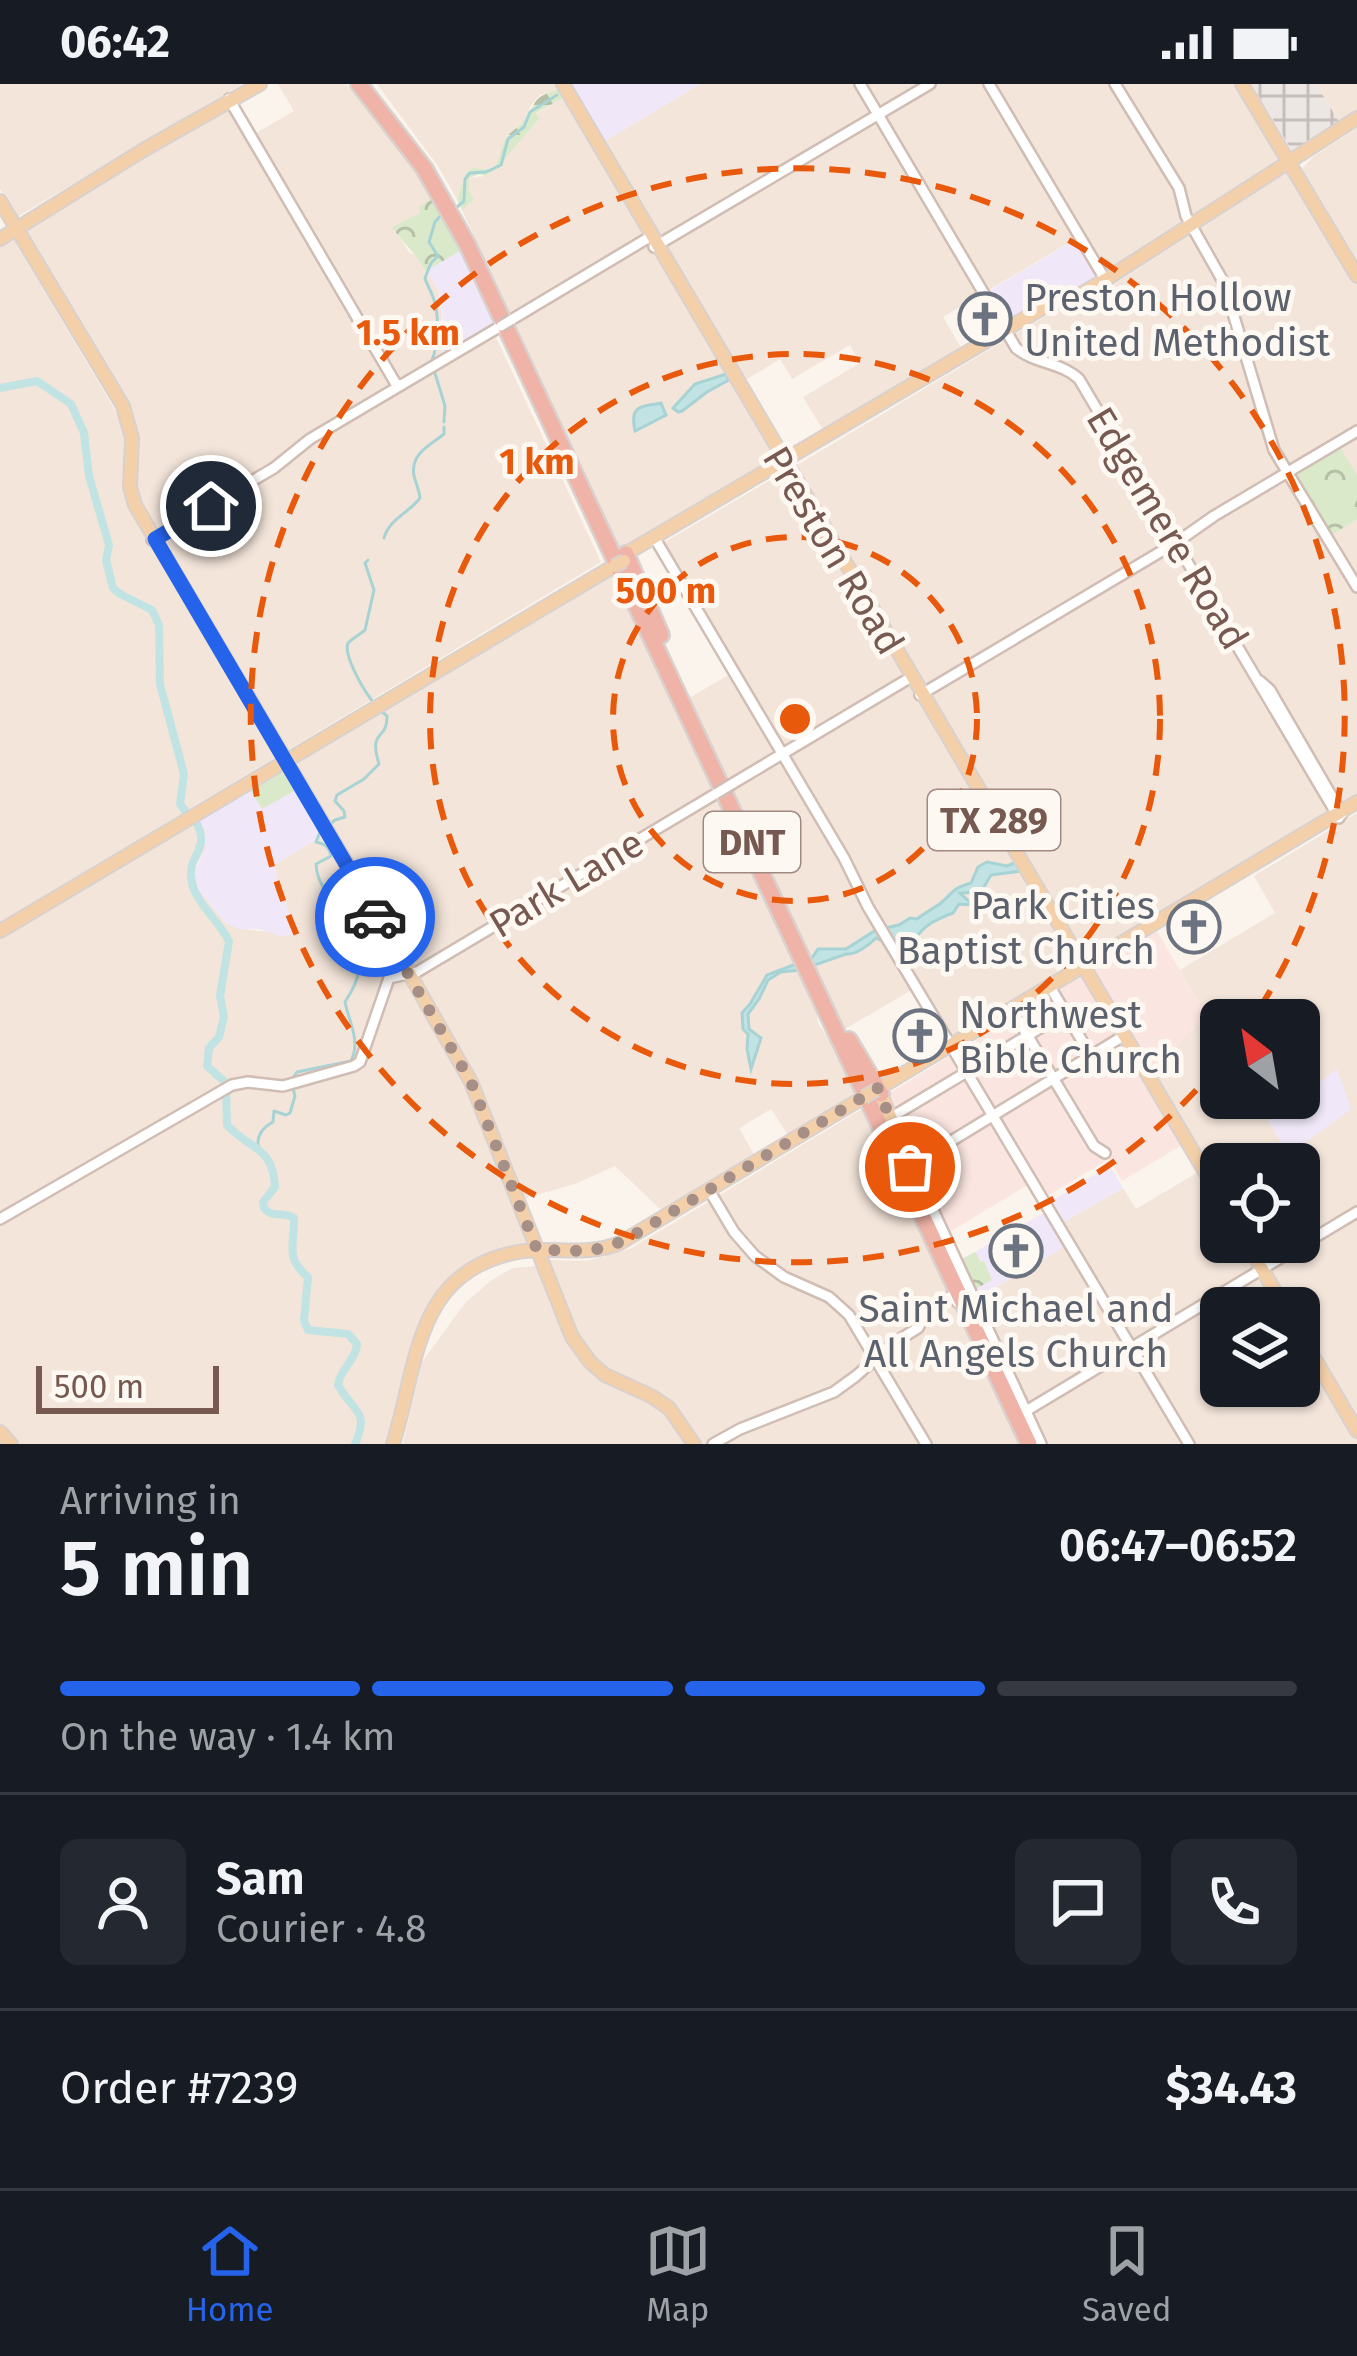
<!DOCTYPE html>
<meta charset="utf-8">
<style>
:root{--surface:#171b24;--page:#242831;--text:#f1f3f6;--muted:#9ea1a6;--line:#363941;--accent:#2563eb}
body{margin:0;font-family:"Fira Sans",sans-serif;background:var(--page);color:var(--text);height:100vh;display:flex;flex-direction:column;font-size:45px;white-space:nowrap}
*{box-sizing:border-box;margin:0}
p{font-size:39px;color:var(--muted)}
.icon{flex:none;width:66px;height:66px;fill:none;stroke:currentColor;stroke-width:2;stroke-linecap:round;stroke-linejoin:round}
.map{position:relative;height:1360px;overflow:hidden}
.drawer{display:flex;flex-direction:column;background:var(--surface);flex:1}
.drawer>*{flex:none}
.needle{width:78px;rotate:329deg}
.tools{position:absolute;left:1200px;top:915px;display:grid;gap:24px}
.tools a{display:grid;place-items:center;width:120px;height:120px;border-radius:18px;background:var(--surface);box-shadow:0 3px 9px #0004;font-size:60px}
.scale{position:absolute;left:36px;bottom:30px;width:183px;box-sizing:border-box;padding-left:12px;border:6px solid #765950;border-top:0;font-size:33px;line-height:42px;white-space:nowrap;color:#765950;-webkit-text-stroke:9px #fef8f2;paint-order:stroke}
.pin{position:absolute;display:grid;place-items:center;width:102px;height:102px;color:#fff;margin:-51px;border:6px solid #fff;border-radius:50%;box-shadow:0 3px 12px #0007}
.courier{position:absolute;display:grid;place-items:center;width:120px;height:120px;margin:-60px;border:9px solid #2563eb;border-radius:50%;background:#fff;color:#222;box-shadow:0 3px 15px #0007}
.overview em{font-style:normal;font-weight:600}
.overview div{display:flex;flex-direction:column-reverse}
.overview{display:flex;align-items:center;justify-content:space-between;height:204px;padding:0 60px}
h1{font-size:78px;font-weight:600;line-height:90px}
.bar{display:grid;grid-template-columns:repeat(4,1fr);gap:18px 12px;align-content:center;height:144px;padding:0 60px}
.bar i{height:15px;border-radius:9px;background:var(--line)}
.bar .current{background:var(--accent)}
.bar p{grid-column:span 4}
.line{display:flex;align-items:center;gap:30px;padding:0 60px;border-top:3px solid var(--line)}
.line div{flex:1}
.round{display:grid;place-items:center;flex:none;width:126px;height:126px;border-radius:18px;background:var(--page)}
.status{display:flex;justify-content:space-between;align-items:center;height:84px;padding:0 60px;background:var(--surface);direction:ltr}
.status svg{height:33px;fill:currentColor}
.menu{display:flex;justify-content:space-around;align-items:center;height:168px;border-top:3px solid var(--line);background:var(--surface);font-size:33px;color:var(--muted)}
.menu a{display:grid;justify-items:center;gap:6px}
.menu .current{color:var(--accent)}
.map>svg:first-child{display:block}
.residential{fill:#f3e5da;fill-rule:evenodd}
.commercial{fill:#fbe5e1}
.industrial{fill:url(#industrial-grid)}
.education{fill:#f0e8f8}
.grass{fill:#dae9ca}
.forest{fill:url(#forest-firs)}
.park{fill:url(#park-crowns)}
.water{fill:#c1e3e4;stroke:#a8d3d5;stroke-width:3}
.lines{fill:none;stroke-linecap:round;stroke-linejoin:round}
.stream{stroke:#a8d3d5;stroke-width:3}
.river{stroke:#c1e3e4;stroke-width:8}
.minor-casing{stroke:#d0bdb4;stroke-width:14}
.major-casing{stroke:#d9d1ce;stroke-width:16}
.highway-casing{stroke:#d9d1ce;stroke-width:20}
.minor{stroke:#fff;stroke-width:9}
.major{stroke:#f4d0aa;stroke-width:12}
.highway{stroke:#f0b3a8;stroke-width:15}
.minor-bridge-casing{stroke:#d0bdb4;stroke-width:14;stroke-linecap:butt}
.major-bridge-casing{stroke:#d9d1ce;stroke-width:16;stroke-linecap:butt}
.minor-bridge{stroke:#fff;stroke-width:9}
.major-bridge{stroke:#f4d0aa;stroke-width:12}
.done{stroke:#a58f87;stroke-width:12;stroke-dasharray:0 21.6}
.route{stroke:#2563eb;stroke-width:15}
.ring{fill:none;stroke:#e8590c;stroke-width:6;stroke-dasharray:21 15}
.labels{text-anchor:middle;stroke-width:10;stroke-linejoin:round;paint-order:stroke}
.shield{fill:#fef8f2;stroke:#9f8981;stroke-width:3}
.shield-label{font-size:36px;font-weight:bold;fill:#765950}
.worship-label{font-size:39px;fill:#5b616d;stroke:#fef8f2;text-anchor:start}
.street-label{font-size:39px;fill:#765950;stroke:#fef8f2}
.centre{fill:#e8590c;stroke:#fef8f2;stroke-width:6}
.ring-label{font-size:36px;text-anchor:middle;font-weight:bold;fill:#e8590c;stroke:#fef8f2;stroke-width:10;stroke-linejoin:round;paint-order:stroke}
</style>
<div class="status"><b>06:42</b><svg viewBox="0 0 49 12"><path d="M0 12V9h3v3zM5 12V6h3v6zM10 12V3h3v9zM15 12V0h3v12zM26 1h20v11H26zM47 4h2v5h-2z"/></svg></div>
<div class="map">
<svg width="1357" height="1360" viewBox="0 0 1357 1360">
<defs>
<pattern id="industrial-grid" width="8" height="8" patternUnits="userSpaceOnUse" patternTransform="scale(3)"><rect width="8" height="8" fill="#ede7e4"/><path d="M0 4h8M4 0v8" fill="none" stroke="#c5bebb"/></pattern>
<pattern id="forest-firs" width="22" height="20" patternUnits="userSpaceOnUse" patternTransform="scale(3)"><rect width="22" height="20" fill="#dae9ca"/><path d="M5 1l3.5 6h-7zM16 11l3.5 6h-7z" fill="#b5c0a6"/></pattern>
<pattern id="park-crowns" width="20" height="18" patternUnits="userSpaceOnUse" patternTransform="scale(3)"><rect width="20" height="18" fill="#dae9ca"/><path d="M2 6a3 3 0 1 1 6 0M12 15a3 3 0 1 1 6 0" fill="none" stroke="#b5c0a6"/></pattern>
</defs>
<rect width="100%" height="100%" fill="#fbf4ec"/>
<!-- residential -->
<g class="residential">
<polygon points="0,0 242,0 17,133 0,105"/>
<polygon points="278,0 346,0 400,58 434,113 420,129 393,143 409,168 418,173 439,207 444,253 491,243 601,478 286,667 140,420 135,406 139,373 137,357 129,325 23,145 237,17 256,49 294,27"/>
<polygon points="377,0 555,0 558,5 540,11 531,21 525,36 506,53 501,76 491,85 473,84 466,88 457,115 438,82"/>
<polygon points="700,0 1239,0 1285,75 1102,194 1077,154 943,233 963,267 825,349 803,313 860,279 850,261 792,295 780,275 744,297 602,59"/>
<polygon points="1316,0 1357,0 1357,29 1341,41"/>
<polygon points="563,14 778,377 622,468 462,126 474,116 469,106 469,94 485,92 505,75 539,35 536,30"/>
<polygon points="1357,44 1357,178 1302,85 1314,72"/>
<polygon points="1289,87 1357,197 1357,343 925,603 794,383 1049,230 1087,218"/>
<polygon points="12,152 122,338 126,365 124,405 133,429 276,673 0,838 0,159"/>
<polygon points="1357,350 1357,714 1087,875 927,609"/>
<polygon points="784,388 1068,869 1052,879 1060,892 954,956 915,904 845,945 689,614 732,589 658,462"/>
<polygon points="610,491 659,582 793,872 816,926 818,939 840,973 855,1011 853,1016 790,1054 771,1025 739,1044 756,1074 663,1128 615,1082 575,1100 522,1115 479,1000 293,679"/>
<path d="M1357 729V1336L1299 1237V1224H1291L1253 1158H1299V1080H1221V1104L1154 989 1187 950 1207 933 1180 886 1275 829 1254 792ZM1221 936H1299V1014H1221Z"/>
<polygon points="198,732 205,747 206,765 194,784 198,804 226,839 249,846 272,848 287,829 274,781 324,751 464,999 528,1162 510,1165 438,1212 427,1227 417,1245 390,1360 16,1360 0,1344 0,850"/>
<polygon points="862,1025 1023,1360 698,1360 683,1335 598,1281 575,1251 546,1176 587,1177 630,1165"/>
<polygon points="1200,1087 1221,1122 1221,1158 1242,1158 1281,1224 1221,1224 1221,1302 1299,1302 1299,1255 1357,1354 1357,1360 1043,1360 976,1215 1074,1157 1064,1138 1123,1104 1136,1125"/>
<polygon points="536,1182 564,1251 581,1279 597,1293 652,1319 669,1331 688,1360 403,1360 422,1278 465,1219 493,1195 513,1184"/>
</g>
<!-- commercial -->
<g class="commercial">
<polygon points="1157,847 1207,933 1187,950 1154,989 1092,886"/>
<polygon points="1084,890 1185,1059 1122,1097 1109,1075 1042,1115 1031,1099 945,1151 899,1047 888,1010"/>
</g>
<!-- industrial -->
<polygon class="industrial" points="1254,0 1316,0 1341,41 1294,70 1252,1"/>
<!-- education -->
<g class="education">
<polygon points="566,0 700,0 602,59"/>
<polygon points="1078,154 1102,194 1008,242 987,208"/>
<polygon points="460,167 475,202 480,200 497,240 436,277 446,258 439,207 426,187"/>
<polygon points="278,686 283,686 324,751 274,781 295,850 281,852 258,845 238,845 226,839 198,805 194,788 206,765 205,747 198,732"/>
<polygon points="1337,985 1351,1025 1289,1071 1268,1037"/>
<polygon points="1107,1077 1123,1104 1064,1138 1051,1117 1099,1088"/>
<polygon points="1047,1127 1068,1161 976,1215 957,1178"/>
</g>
<!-- grass -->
<polygon class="grass" points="283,688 294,707 262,725 251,707"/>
<!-- forest -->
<path class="forest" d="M558 5 563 14 536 29 539 35 505 75 502 82 485 92 480 90 469 94V106L474 116 462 126 457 115 466 88 473 84 492 85C501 75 499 70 504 58 508 48 518 45 524 36 540 14 531 15 558 5Z"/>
<!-- park -->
<g class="park">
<path d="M434 113 451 143 460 167 426 187C416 170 403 159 392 143L420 129 419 123Z"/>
<polygon points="1338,360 1357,391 1357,435 1330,452 1291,388"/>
<polygon points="975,1168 981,1178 984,1177 992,1196 972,1207 958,1177"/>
</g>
<!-- water -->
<g class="water">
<polygon points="726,290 729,296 707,308 682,327 678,328 673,324 695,300"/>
<path d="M661 319 666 331 635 347C629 320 642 323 661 319Z"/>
<path d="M987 778 1007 782 1017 778 1022 787 991 791 981 808 960 809 973 821 959 820 953 829C937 835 923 841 914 857L917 867 916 873 876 854C869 861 856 871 846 870L800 886 781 888 768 896 759 915 748 930 749 945 761 954 751 985 747 965 748 950 743 945 742 929 750 920 767 891 812 874 818 865H846L876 846 899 841 910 834 917 835C925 829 934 824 941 819 955 807 951 805 971 799L978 783Z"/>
</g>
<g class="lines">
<!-- stream -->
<g class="stream">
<polyline points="457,123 464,117 465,95 470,89 486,88 501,81 508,55 524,43 530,28 557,11"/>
<path d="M432 277C438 259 440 231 433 213 431 207 427 201 425 194L431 179 438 172 429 158 435 138 444 128"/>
<polyline points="434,286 445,322 444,338"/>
<path d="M384 454C389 435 409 429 420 414 419 406 416 399 414 392 410 370 429 362 444 350V343"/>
<path d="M368 476 365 479 374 506 365 546C363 548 349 557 348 559 343 572 365 608 373 618"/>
<path d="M328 742 335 736 345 733 344 727 335 717 337 711 364 695 379 680C368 643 387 659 387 632L382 628"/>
<path d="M292 995 297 988 351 977C361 957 349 938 345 918 367 885 359 871 355 837 338 820 317 806 316 780L331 772C329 763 326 760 316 758L320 748"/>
<path d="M259 1065C255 1053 263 1043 273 1038L274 1027 286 1031 290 1029 295 1012 293 1004"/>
</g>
<!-- river -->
<g class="river">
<polyline points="0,304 37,297 71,320 84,349 89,392 109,461 106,476 113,504 120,510 152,526 159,541 160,600 184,690 180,720 186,728"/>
<path d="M194 734C214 769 185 768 192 799 197 820 219 837 229 857L220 912 224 933 219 953 209 964 207 982 226 999 227 1041C250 1066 273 1062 275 1103L263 1118 264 1124C272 1135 284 1127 294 1134 295 1161 284 1173 308 1193L304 1237 308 1246 348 1250 357 1260C356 1276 340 1285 338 1301 354 1329 370 1327 355 1360"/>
</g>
<!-- minor casing -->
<g class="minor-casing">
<g id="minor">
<path d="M860 0 1016 264C1035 280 1061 278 1079 295L1339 734"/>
<polyline points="989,0 1106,197"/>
<polyline points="1115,0 1179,104 1186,132 1224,199 1274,366 1357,503"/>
<polyline points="229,15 396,300 401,301"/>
<polyline points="654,163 930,0"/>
<polyline points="511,236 653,151"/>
<polyline points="152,456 274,384 310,355 501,242"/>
<polyline points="657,458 844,774 868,823 1189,1360"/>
<polyline points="1260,597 1270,606 1342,730"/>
<polyline points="920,611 1177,458 1214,432 1357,347"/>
<polyline points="732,700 913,592"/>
<polyline points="1052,906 1091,972"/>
<polyline points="1014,929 1094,1062 1105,1069"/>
<polyline points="1074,943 1106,924"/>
<polyline points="890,1034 1065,929"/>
<polyline points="910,1076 1041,1360"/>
<polyline points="912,1081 1125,951"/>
<polyline points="709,1106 734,1148 755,1172 784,1193 829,1213 849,1231 926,1360"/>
<polyline points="0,1135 232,1001 248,998 283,1002 354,982 360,978 389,894 417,888 717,709"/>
<polyline points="1026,1327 1357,1128"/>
<polyline points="713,1360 740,1345 834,1308 856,1292 892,1260 918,1244 928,1225 952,1212 957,1218"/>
</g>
</g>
<!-- major casing -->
<g class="major-casing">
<g id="major">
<polyline points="563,0 1221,1115"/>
<polyline points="1242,0 1357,192"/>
<polyline points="0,117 123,322 132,354 130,403 135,421 347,780 471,998 572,1253 590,1278 605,1291 651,1312 669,1324 694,1360"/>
<polyline points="0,155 145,65 260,0"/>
<polyline points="622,472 1044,223 1079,211 1105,196 1357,34"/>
<polyline points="0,847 614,482"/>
<polyline points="876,1006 1357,718"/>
<polyline points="881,1010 898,1052"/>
<polyline points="1246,1158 1285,1224"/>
<polyline points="1299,1248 1357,1347"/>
<polyline points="0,1348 11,1360"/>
<path d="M393 1360C418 1281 414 1187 518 1168 553 1162 586 1173 620 1159L864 1013"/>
</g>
</g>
<!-- highway casing -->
<g class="highway-casing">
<g id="highway">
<polyline points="359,0 424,84 467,160 1029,1360"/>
<polyline points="626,470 661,551"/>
<polyline points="849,956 881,1010"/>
<polyline points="898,1052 908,1078"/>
</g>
</g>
<!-- minor -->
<use href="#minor" class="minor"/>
<!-- major -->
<use href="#major" class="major"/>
<!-- highway -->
<use href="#highway" class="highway"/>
<!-- minor-bridge casing -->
<g class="minor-bridge-casing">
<g id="minor-bridge">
<polyline points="501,242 511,236"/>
<polyline points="717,709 732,700"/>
</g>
</g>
<!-- major-bridge casing -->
<g class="major-bridge-casing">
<g id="major-bridge">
<polyline points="614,482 624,477"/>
<polyline points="864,1013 876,1006"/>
</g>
</g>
<!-- minor-bridge -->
<use href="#minor-bridge" class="minor-bridge"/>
<!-- major-bridge -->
<use href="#major-bridge" class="major-bridge"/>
</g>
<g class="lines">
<!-- done -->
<polyline class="done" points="375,833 471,998 537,1166 591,1167 624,1157 878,1004 910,1083"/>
<!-- route -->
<polyline class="route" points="211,422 155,455 346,780 375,833"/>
</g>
<!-- distance rings -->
<g class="ring">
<circle cx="795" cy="635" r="182"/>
<circle cx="795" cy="635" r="365"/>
<path d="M1220 979A547 547 0 1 1 1254 933"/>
</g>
<!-- icons -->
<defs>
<g id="church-ring" transform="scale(2.7)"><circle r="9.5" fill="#fef8f2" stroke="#6b7280" stroke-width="1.5"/><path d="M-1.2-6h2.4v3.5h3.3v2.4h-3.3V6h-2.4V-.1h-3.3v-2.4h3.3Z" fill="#6b7280"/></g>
</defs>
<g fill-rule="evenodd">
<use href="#church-ring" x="985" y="235"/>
<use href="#church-ring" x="1194" y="843"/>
<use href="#church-ring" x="920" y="952"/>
<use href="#church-ring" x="1016" y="1167"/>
</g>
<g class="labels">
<!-- shield labels -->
<g class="shield">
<rect x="928" y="706" width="132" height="60" rx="9"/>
<rect x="704" y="728" width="96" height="60" rx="9"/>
</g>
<g class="shield-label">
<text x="994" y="749">TX 289</text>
<text x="752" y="771">DNT</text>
</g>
<!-- worship labels -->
<g class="worship-label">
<text x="1024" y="227">Preston Hollow<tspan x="1024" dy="45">United Methodist</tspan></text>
<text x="1155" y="835" text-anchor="end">Park Cities<tspan x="1155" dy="45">Baptist Church</tspan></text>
<text x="959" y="944">Northwest<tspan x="959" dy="45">Bible Church</tspan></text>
<text x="1016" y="1238" text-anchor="middle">Saint Michael and<tspan x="1016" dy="45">All Angels Church</tspan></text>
</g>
<!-- street labels -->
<g class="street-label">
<text transform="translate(1168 444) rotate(59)" y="14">Edgemere Road</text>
<text transform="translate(834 466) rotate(59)" y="14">Preston Road</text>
<text transform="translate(566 799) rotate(-31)" y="14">Park Lane</text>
</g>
</g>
<circle cx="795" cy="635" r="18" class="centre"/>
<g class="ring-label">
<text x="408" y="261">1.5 km</text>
<text x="537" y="390">1 km</text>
<text x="666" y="519">500 m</text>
</g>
</svg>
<div class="tools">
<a><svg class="needle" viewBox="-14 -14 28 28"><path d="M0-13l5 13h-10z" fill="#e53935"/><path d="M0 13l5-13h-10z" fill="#9ea1a6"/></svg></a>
<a><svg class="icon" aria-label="locate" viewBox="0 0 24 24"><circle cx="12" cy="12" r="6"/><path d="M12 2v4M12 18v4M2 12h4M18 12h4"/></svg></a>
<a><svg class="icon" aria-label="layers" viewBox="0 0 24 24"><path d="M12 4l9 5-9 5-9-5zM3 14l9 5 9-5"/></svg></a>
</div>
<div class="scale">500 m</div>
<div class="pin" style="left:910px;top:1083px;background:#ea580c"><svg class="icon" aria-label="bag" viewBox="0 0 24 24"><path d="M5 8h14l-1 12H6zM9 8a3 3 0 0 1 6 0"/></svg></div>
<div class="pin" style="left:211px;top:422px;background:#1f2937"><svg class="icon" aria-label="home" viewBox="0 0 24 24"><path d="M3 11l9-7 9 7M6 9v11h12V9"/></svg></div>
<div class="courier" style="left:375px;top:833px"><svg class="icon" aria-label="car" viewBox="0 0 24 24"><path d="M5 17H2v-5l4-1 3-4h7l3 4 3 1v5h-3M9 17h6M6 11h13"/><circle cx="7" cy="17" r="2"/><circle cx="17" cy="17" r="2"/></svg></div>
</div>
<section class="drawer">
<div class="overview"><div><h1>5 min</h1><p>Arriving in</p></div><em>06:47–06:52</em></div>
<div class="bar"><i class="current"></i><i class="current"></i><i class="current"></i><i></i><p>On the way · 1.4 km</p></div>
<div class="line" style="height:216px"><a class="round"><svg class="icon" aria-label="person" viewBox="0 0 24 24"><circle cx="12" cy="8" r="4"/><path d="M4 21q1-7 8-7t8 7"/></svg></a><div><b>Sam</b><p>Courier · 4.8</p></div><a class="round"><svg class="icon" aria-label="chat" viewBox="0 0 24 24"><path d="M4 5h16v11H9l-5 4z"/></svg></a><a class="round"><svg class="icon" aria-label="phone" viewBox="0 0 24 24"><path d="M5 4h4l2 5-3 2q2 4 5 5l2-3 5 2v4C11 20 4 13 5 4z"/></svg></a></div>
<div class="line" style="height:156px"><div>Order #7239</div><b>$34.43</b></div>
</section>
<nav class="menu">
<a class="current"><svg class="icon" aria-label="home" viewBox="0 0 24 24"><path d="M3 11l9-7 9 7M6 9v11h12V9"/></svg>Home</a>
<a><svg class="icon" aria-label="map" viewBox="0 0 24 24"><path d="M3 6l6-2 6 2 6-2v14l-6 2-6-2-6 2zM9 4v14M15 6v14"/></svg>Map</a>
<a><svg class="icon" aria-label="saved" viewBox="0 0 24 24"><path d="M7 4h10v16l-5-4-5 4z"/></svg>Saved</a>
</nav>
